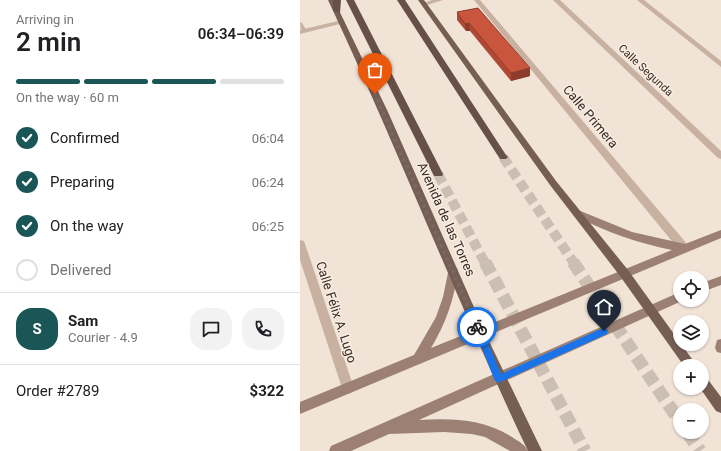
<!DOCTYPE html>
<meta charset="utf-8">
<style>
:root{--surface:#fff;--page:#f2f2f2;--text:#202124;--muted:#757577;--line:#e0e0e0;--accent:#1a5655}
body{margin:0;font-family:Roboto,sans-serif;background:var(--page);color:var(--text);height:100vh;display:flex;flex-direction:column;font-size:15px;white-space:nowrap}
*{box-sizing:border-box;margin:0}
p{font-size:13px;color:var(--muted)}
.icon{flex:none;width:22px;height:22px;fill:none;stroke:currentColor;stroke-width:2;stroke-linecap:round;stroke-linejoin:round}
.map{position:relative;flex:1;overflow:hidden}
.drawer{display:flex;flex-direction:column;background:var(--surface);width:300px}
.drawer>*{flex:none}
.buttons{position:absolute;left:373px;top:271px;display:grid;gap:8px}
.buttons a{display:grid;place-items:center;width:36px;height:36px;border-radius:50%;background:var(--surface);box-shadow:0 1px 3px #0004;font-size:20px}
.pin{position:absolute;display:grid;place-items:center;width:34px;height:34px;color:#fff;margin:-41px -17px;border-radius:50% 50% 50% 0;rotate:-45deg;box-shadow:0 0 4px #0007}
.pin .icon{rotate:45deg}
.courier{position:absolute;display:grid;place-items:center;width:40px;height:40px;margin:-20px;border:3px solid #1a73e8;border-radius:50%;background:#fff;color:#222;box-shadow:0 1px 5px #0007}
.headline em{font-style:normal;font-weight:600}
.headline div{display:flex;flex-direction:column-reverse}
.headline{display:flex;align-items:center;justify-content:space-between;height:68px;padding:0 16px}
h1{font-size:26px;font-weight:600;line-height:30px}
.bar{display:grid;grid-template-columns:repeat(4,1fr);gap:6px 4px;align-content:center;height:48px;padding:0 16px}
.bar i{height:5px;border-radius:3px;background:var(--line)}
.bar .on{background:var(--accent)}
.bar p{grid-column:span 4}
.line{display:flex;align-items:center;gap:10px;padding:0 16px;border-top:1px solid var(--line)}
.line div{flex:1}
.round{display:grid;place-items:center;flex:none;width:42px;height:42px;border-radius:16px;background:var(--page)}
ol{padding:0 16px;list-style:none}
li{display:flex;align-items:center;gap:12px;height:44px}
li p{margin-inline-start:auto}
li .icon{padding:4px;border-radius:50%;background:var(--accent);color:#fff;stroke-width:4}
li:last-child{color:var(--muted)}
li i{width:22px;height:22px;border:2px solid var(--line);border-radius:50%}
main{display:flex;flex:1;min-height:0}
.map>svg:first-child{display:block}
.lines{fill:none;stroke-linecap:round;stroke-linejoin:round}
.trunk-tunnel-far1{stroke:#cbbeb3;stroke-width:10;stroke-dasharray:10 5;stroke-linecap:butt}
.trunk-tunnel{stroke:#cbbeb3;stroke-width:13;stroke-dasharray:13 6;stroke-linecap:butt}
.minor{fill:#c9b1a2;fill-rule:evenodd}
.tertiary{fill:#c9b1a2;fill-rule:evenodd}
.secondary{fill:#9d8074;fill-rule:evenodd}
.primary{fill:#765e55;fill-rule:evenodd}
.trunk{fill:#665048;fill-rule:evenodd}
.wall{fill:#ad4934}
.shaded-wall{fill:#8d3c2b}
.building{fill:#c9553d;stroke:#8d3c2b}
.route{fill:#1a73e8}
.done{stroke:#766a63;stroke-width:4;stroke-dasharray:0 7.2}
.labels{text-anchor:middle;stroke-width:3;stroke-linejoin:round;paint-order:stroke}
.far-street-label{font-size:11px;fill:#342925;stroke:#f9ede2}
.street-label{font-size:13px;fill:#342925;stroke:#f9ede2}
</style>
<main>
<section class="drawer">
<div class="headline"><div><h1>2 min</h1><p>Arriving in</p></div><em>06:34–06:39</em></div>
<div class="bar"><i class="on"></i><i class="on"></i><i class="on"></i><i></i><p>On the way · 60 m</p></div>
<ol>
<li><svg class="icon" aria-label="check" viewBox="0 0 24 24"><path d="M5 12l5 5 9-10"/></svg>Confirmed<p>06:04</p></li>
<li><svg class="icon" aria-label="check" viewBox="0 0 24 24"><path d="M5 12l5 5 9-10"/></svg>Preparing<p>06:24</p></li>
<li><svg class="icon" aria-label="check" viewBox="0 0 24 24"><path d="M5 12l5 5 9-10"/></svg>On the way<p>06:25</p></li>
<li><i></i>Delivered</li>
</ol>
<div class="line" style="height:72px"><b class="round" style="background:var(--accent);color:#fff">S</b><div><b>Sam</b><p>Courier · 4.9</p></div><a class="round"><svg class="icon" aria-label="chat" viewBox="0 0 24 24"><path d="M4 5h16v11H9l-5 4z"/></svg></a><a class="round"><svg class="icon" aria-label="phone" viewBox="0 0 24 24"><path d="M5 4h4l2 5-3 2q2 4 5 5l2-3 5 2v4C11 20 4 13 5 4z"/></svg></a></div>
<div class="line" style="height:52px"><div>Order #2789</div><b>$322</b></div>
</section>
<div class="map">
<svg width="421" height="451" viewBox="0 0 421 451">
<rect width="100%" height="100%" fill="#f1e3d6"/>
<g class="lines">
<!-- trunk-tunnel-far1 -->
<g class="trunk-tunnel-far1">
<polyline points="203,157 274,263"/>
<polyline points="138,174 185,263"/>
</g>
<!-- trunk-tunnel -->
<g class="trunk-tunnel">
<polyline points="185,262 285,451"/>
<polyline points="273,262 380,422"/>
<polyline points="387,432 400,451"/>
</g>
<!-- minor -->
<g class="minor">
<polygon points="174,0 180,0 388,245 389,248 388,251 380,251"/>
<polygon points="253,0 260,0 421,151 421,159 418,158"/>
<polygon points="337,0 344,0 421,61 421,67"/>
<polygon points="0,22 2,23 7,31 6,32 1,31"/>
<polygon points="0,240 4,241 5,244 54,388 52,392 48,394 44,392 42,388 0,260"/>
</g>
<!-- tertiary -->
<g class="tertiary">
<polygon points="132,0 143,0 124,6 121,4"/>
<polygon points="42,20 45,22 44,23 0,34 0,30"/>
</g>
<!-- secondary -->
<g class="secondary">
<path d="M278 210 332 232 385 244 421 230V238L0 414V402L114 355 136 317 143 297 149 268H157L158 271C154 300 146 323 131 348L372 250C338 243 306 232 275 216L273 214Z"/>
<polygon points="421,276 421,285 402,292 402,283"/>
<path d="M380 292V300H384L119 420C153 418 186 419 215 439 220 442 225 445 228 451H210L185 437 172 434 144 432 89 434 51 451H29L31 446Z"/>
<polygon points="421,339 421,353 417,352 415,348 417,340"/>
</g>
<!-- primary -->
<g class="primary">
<path d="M28 0H34L88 112 188 339 242 451H228C157 302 98 149 28 0Z"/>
<polygon points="118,0 124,0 256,181 328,270 397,366 384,366 320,276 250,185"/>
<polygon points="402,375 406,377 421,397 421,413 416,411 400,388 402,388"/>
</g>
<!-- trunk -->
<g class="trunk">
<polygon points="33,0 41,0 40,13 33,11"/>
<polygon points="46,0 54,0 143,174 142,176 134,176"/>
<polygon points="97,0 105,0 206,155 208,157 206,159 200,159"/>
</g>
</g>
<!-- wall -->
<polygon class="wall" points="157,12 230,68 230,76 211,81 170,31 166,31 157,20"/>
<!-- shaded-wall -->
<g class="shaded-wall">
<polygon points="169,23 170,31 166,31 165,24"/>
<polygon points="230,68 230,76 211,81 211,73"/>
</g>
<!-- building -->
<polygon class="building" points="178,8 230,68 211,73 169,23 165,24 157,12"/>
<!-- route -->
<polygon class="route" points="177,324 181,327 201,374 301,329 307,329 308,331 307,334 198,383 194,379 174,327"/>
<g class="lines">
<!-- done -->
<polyline class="done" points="75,94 177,327"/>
</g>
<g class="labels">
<!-- far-street labels -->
<g class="far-street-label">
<text transform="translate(346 70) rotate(43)" y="4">Calle Segunda</text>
</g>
<!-- street labels -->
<g class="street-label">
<text transform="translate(291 116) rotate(50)" y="5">Calle Primera</text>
<text transform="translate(147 219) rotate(66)" y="5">Avenida de las Torres</text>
<text transform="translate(37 312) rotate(72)" y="5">Calle Félix A. Lugo</text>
</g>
</g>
</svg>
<div class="buttons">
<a><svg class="icon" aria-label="locate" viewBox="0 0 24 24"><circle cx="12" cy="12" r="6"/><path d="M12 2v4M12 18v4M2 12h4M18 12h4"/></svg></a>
<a><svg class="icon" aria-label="layers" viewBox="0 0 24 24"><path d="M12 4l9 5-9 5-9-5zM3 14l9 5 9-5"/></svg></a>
<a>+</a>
<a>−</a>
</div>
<div class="pin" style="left:75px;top:94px;background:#ea580c"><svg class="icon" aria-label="bag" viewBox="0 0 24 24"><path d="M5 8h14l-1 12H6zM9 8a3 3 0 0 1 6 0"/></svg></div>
<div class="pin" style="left:304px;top:331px;background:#1f2937"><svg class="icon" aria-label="home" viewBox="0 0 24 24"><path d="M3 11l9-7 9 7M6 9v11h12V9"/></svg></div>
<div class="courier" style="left:177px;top:327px"><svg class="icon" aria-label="bike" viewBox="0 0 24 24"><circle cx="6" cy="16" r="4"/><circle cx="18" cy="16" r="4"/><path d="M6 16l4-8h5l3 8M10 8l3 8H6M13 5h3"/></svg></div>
</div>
</main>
